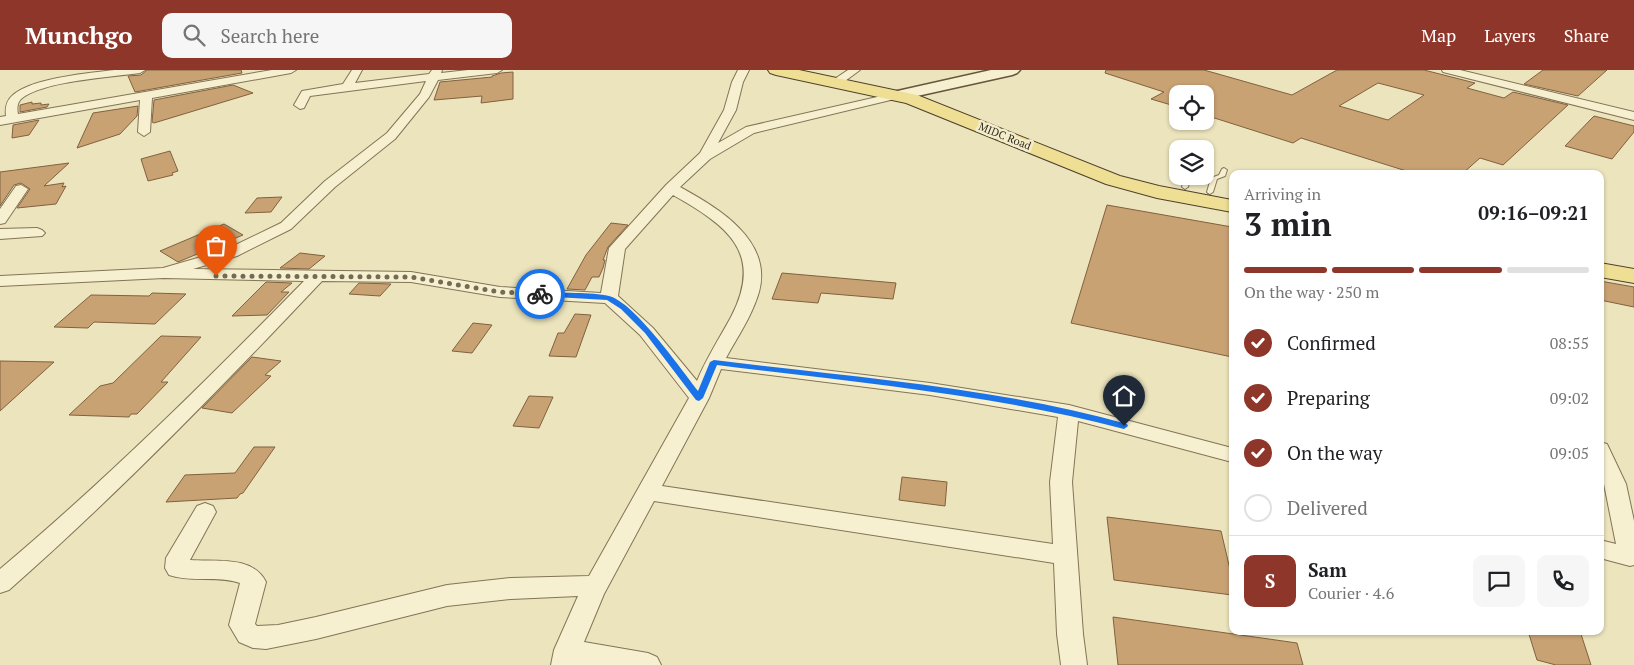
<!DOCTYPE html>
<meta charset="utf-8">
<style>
:root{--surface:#fff;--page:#f6f6f6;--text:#202124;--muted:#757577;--line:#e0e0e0;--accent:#8f362a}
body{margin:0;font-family:"PT Serif",serif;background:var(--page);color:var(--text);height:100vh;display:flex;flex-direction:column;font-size:19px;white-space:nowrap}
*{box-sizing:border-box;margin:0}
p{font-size:16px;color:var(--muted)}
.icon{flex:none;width:28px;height:28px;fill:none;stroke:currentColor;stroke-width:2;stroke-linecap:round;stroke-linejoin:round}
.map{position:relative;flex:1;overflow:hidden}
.panel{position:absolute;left:1229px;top:100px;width:375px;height:465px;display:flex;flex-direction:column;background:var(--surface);border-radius:10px;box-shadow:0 1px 4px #0004}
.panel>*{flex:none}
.fabs{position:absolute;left:1169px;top:15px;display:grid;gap:10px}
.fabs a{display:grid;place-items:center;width:45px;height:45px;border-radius:10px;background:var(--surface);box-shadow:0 1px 4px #0004;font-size:25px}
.pin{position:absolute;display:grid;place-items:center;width:42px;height:42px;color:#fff;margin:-51px -21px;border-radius:50% 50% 50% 0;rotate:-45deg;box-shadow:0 0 5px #0007}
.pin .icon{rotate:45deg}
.courier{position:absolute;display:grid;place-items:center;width:50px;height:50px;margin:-25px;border:4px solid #1a73e8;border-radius:50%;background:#fff;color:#222;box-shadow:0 1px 6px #0007}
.overview em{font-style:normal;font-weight:800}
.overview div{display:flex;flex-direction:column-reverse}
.overview{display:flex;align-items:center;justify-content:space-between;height:85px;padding:0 15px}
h1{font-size:32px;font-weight:800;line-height:38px}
.bar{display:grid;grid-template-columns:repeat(4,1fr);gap:8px 5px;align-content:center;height:60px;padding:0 15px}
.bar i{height:6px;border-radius:4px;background:var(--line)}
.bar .on{background:var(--accent)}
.bar p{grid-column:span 4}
.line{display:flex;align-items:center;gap:12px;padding:0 15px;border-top:1px solid var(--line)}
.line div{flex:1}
.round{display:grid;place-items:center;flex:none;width:52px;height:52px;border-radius:10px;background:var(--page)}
ol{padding:0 15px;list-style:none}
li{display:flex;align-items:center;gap:15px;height:55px}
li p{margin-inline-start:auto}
li .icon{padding:5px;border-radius:50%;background:var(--accent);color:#fff;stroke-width:4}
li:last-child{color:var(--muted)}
li i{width:28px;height:28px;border:2px solid var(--line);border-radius:50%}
header{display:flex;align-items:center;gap:30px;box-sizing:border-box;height:70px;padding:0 25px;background:var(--accent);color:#fff}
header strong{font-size:24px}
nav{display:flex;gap:28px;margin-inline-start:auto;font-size:18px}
.search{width:350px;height:45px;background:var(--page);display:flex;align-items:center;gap:12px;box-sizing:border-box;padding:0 18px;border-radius:10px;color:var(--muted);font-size:19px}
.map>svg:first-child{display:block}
.building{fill:#c9a274;stroke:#81613e;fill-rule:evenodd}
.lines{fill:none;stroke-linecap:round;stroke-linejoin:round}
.lane-casing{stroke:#837457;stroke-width:2}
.street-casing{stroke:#837457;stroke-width:2}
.secondary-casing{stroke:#64553b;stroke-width:3}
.primary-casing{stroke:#50412c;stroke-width:2}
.lane{fill:#f7f0d0;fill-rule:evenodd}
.street{fill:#f7f0d0;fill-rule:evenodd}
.secondary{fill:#f7f0d0;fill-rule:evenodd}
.primary{fill:#efdf95;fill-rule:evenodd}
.route{fill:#1a73e8}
.done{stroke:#736b54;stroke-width:5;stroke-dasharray:0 9}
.labels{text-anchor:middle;stroke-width:5;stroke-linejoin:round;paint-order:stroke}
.far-street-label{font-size:11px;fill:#322a1b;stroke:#f3edcc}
</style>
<header>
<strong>Munchgo</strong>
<div class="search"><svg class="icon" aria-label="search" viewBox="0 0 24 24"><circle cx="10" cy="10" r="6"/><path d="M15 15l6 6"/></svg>Search here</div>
<nav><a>Map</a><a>Layers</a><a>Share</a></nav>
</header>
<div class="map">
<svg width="1634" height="595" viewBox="0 0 1634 595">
<rect width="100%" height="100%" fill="#ebe4bd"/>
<!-- building -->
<g class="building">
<polygon points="147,0 241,0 242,3 135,22 128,6 141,5"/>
<path d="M1106 0H1204L1292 25 1337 0H1424L1475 13 1467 18 1504 28 1513 22 1568 35 1503 95 1480 88 1462 104H1416L1301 68 1293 73 1205 45V24H1178V37L1151 29 1164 22 1105 3ZM1378 13 1424 25 1388 50 1339 36Z"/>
<polygon points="1543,0 1607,0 1578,26 1524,14"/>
<polygon points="513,2 513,29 481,33 482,26 434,30 440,12 492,7 492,6 501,3"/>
<polygon points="233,15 253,23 154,53 152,52 154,30"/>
<polygon points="32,32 32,34 41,33 41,35 49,34 47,37 20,42 20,35"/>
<polygon points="138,36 137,46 120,64 77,78 93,43"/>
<polygon points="1594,46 1634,56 1634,62 1612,89 1565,76"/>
<polygon points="39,50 29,65 12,68 13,55"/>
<polygon points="170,81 178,101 172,103 173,105 148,111 141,89"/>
<polygon points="69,93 44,116 64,113 62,117 66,116 56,134 17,138 30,119 21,113 14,115 0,136 0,102"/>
<polygon points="282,127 271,142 245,143 257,128"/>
<polygon points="1107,135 1232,157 1232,287 1071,253"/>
<polygon points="611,153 628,155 608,177 603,190 605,190 603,198 599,207 592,207 585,220 567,219 586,185"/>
<polygon points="224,154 243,165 178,192 160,181"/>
<polygon points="300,183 325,186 309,199 280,198"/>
<polygon points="782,203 896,213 893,229 821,223 818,233 772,229"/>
<polygon points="1600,211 1634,217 1634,237 1600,230"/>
<polygon points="266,212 292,213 281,222 289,222 267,245 232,246"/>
<polygon points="359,213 391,214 380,226 349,224"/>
<polygon points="152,223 186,224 155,254 94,252 88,258 54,257 91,225 149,226"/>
<polygon points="575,244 591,245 576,287 549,286 558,263 564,263"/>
<polygon points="473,253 492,255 472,283 452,281"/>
<polygon points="161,266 201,267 161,312 168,312 137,344 131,344 129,347 69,345 100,316 113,313"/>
<polygon points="252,287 281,291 265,305 271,306 232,343 202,338"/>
<polygon points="0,291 54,292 0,341"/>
<polygon points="529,326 553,327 539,358 513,356"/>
<polygon points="254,377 275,377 243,423 240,424 237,428 166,432 185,405 235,403"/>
<polygon points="902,407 947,412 945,436 899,430"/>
<polygon points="1107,447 1221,461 1232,508 1232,525 1114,510"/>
<polygon points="1113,547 1297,573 1303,595 1118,595"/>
<polygon points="1528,561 1580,561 1591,595 1556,595 1537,590"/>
</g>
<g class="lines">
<!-- lane casing -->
<g class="lane-casing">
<g id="lane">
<polygon points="1224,98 1227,100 1225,106 1217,109 1213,122 1210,124 1208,123 1207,122 1211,108 1219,105 1222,99"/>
<polygon points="1185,106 1191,106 1188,117 1185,119 1182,117"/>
</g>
</g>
<!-- street casing -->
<g class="street-casing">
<g id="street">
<path d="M115 0H145L140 3C112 7 42 11 21 29 17 33 17 39 18 44L272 0H296L291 3 152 28 150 62 144 66 138 62 140 30 0 55V47L6 46C5 38 6 31 13 25 32 8 89 3 115 0Z"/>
<path d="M352 0H362L355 13 429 4 432 0H442L441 3 468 0H502L497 3 438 10 429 27 395 69 335 117 291 159 237 186 193 199 411 202 500 217 601 223 609 178 666 115 700 83 724 40 732 12 738 0H749L743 12 736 40 718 73 746 57 899 22 903 23 905 25 903 27 754 63 710 89 680 117C718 138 773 170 759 222 752 246 738 266 726 288L930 313 1069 335 1232 378V392L1078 351 1072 412 1083 564 1087 595H1061L1057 564 1054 493 654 431 604 524 584 572 648 583 657 587 661 595H551L554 580 578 526 511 529 447 536 316 569 266 579 253 578 239 572 229 555 240 513C217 505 192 513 169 505L165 498 166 488 197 436 205 433 213 436 216 442 190 490C215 492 253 485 266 512L255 554 257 556 278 555 316 547 447 515 511 508 589 506 689 328 640 265 605 233 500 227 411 212 322 211C221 318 119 423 9 520L0 523V499C107 409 206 311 304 211L164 208 0 216V206L163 198 225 180 281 153 325 111 387 63 420 24 426 11 310 26 304 38 300 39 294 35 302 21 343 14ZM673 125C726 155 765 182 731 247 719 269 706 289 697 311L653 258 618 226 625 179ZM721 299 930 325 1058 347 1050 412 1053 474 662 416 709 328Z"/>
<polygon points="848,0 860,0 841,14 833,14 831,12 833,10"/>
<polygon points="1442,0 1460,0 1634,42 1634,50 1443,2"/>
<polygon points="21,115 28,119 5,153 0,154 0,139 16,116"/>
<polygon points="37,158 42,160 45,163 42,166 0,169 0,159"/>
<polygon points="1600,372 1607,374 1626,414 1634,451 1634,495 1630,496 1600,488 1600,470 1616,474 1604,414 1600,404"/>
</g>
</g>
<!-- secondary casing -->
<g class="secondary-casing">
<polygon id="secondary" points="991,0 1020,0 1017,3 1012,5 899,30 893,28 891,25 893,22"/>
</g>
<!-- primary casing -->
<g class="primary-casing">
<g id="primary">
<polygon points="768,0 799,0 917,25 1120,106 1159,116 1232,130 1232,142 1157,128 1106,114 906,33 776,5 770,3"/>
<polygon points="1600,193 1634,199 1634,213 1600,207"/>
</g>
</g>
<!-- lane -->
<use href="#lane" class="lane"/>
<!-- street -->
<use href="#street" class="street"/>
<!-- secondary -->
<use href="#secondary" class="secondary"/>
<!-- primary -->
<use href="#primary" class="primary"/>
</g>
<!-- route -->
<path class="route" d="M540 222C559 223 592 222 609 226 634 232 681 299 698 321L710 292 714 290C850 307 995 317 1127 354L1128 356 1124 359C991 324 853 312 717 295L703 328 699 331 696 330 645 263 621 239 607 230 538 226 537 224Z"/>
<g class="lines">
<!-- done -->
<polyline class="done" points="216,206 411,207 500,222 540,224"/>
</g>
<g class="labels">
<!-- far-street labels -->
<g class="far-street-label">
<text transform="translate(1005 66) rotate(22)" y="4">MIDC Road</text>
</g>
</g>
</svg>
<div class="fabs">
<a><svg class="icon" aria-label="locate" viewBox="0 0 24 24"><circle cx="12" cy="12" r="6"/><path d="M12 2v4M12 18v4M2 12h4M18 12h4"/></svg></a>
<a><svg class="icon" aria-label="layers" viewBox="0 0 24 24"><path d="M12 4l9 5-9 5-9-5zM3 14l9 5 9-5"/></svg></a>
</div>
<div class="pin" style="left:216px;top:206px;background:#ea580c"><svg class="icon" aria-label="bag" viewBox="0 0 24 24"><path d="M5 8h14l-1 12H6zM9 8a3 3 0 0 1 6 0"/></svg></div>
<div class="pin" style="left:1124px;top:356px;background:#1f2937"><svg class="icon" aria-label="home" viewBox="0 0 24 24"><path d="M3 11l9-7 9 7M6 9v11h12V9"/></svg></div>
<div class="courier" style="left:540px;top:224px"><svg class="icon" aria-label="bike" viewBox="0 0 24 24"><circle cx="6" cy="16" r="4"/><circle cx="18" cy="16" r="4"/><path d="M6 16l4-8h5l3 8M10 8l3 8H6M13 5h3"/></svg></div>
<section class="panel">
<div class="overview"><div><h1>3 min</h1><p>Arriving in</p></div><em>09:16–09:21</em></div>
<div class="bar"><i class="on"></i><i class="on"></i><i class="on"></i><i></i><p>On the way · 250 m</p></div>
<ol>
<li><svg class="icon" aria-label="check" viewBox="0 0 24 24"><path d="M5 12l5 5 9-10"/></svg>Confirmed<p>08:55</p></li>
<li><svg class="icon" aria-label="check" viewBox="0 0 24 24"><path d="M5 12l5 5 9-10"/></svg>Preparing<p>09:02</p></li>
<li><svg class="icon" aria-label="check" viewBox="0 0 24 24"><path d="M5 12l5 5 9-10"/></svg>On the way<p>09:05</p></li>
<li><i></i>Delivered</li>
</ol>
<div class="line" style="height:90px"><b class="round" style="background:var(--accent);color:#fff">S</b><div><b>Sam</b><p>Courier · 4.6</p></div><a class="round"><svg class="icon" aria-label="chat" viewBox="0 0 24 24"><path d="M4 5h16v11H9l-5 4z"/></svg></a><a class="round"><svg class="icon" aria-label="phone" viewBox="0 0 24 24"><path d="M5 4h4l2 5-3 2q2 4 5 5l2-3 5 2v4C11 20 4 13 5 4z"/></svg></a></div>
</section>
</div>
